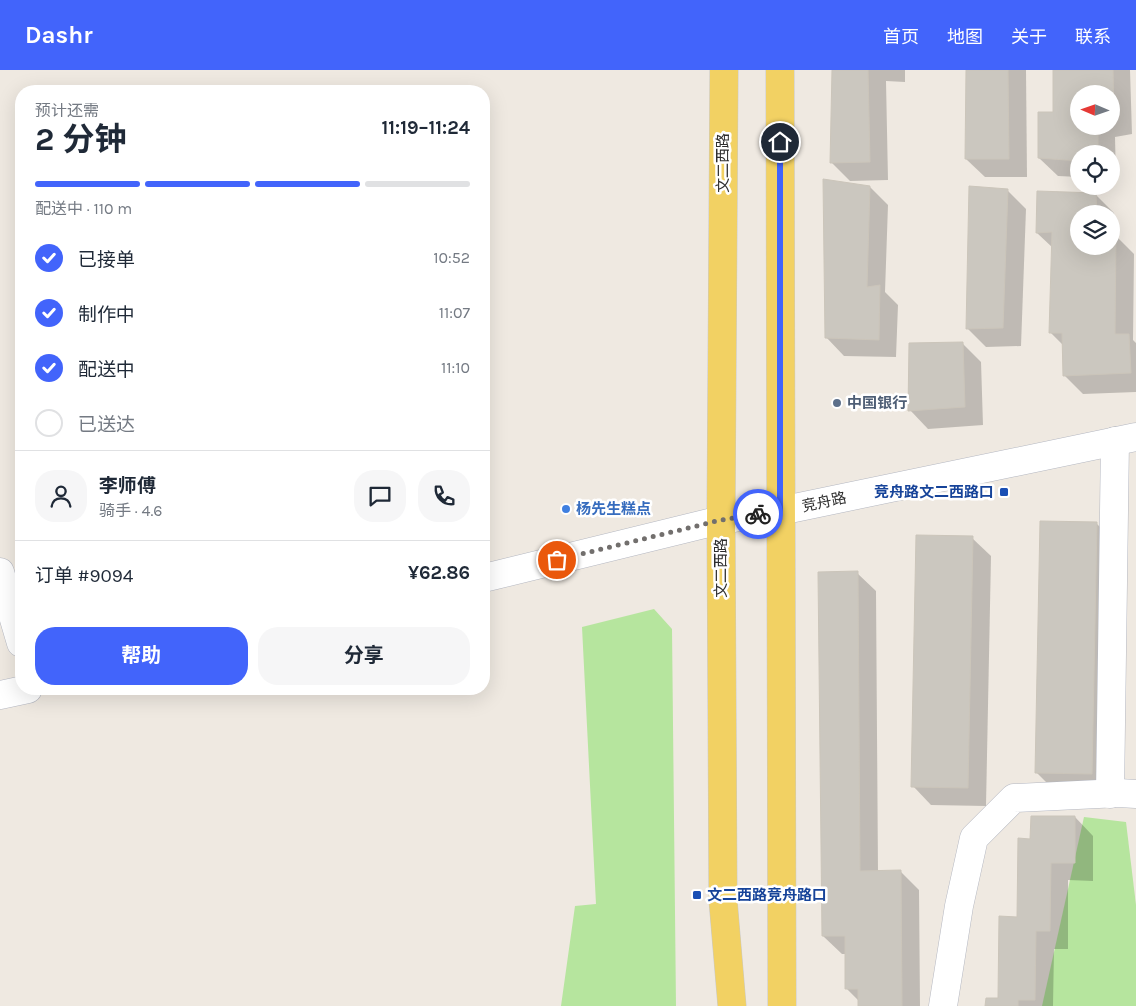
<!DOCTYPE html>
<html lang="zh">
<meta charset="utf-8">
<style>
:root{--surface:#fff;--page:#f6f6f7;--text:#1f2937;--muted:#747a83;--line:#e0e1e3;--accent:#4264fb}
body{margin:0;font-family:Karla,"Noto Sans SC",sans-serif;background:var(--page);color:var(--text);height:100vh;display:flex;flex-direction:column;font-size:19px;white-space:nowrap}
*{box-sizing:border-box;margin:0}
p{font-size:16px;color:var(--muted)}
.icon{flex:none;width:28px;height:28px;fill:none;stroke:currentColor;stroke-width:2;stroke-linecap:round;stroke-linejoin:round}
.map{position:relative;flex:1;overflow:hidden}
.sheet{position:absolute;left:15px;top:15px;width:475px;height:610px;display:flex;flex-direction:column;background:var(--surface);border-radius:20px;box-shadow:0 5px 20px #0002}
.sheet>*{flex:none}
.needle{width:32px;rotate:272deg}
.buttons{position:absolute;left:1070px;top:15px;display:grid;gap:10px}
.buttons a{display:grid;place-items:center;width:50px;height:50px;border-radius:50%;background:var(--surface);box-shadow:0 5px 20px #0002;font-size:25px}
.pin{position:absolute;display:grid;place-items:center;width:42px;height:42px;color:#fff;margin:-21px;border:2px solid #fff;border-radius:50%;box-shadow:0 1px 5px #0007}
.courier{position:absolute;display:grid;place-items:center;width:50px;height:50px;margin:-25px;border:4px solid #4264fb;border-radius:50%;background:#fff;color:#222;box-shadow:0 1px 6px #0007}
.headline em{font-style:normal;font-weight:700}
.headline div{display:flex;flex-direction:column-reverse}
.headline{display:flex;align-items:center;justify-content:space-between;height:85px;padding:0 20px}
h1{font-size:32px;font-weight:700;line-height:38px}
.bar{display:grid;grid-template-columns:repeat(4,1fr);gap:8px 5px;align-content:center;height:60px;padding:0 20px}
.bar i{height:6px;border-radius:4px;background:var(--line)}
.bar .on{background:var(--accent)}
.bar p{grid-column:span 4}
.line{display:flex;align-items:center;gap:12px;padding:0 20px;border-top:1px solid var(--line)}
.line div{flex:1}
.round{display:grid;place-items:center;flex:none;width:52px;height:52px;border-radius:20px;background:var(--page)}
ol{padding:0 20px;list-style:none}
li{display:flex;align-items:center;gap:15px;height:55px}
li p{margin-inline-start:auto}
li .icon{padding:5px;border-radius:50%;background:var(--accent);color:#fff;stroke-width:4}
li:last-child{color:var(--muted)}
li i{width:28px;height:28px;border:2px solid var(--line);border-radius:50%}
.action{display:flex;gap:10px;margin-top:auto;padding:10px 20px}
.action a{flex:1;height:58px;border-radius:20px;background:var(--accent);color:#fff;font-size:20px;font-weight:700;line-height:58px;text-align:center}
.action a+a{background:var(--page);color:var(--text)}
header{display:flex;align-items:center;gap:30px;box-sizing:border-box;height:70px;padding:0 25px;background:var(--accent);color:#fff}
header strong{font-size:24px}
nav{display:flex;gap:28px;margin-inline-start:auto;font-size:18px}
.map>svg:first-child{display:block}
.green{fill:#b6e59e}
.shadow{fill:#0003;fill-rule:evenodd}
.building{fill:#cbc7bf;stroke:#cbc5ba}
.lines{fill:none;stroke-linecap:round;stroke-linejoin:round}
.minor-casing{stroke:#b4b7c1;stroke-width:29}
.major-casing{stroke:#c9c9c9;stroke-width:29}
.minor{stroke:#fff;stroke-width:28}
.major{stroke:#f2d163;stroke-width:28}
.done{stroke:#726f6d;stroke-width:5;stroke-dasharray:0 9}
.route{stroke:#4264fb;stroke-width:6}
.service-dot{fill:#5c6f8a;stroke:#fff;stroke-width:2}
.transit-dot{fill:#1a4fb4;stroke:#fff;stroke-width:2}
.shop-dot{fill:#3f7fe0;stroke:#fff;stroke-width:2}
.labels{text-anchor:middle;stroke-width:5;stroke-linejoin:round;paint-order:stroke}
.street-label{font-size:15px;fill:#2e2e2e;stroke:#fff}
.service-label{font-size:15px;font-weight:bold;fill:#4e5e75;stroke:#fff;text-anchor:start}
.transit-label{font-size:15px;font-weight:bold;fill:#164399;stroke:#fff;text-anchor:end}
.shop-label{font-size:15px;font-weight:bold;fill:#366cbe;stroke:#fff;text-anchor:start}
</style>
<header>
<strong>Dashr</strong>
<nav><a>首页</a><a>地图</a><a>关于</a><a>联系</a></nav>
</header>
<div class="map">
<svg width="1136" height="936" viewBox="0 0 1136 936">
<rect width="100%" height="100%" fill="#efe9e1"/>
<!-- green -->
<g class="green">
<polygon points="654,539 672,559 676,936 561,936 575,836 596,834 582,557"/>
<polygon points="1084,747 1126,752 1136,835 1136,936 1042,936"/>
</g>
<!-- shadow -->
<g class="shadow">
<polygon points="833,0 905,0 905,12 886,11 888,110 850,111 831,92"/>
<polygon points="967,0 1026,0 1027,107 985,107 966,89"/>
<path d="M1054 0H1130L1132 64 1115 67 1116 110 1111 109V84H1079V107L1058 106 1039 88 1054 43ZM1079 24H1111V56H1079Z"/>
<polygon points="870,117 888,135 885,222 898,235 896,287 844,286 826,267"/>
<polygon points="1008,121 1026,139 1021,276 986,277 968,259"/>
<path d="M1096 125 1114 143 1115 165 1134 184 1133 270 1136 273V322L1083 324 1064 305V276L1050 262 1053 178 1037 163ZM1079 144H1111V176H1079Z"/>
<polygon points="962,273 981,292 983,355 928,359 910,340"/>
<polygon points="1096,453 1115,472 1110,722 1055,721 1036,702"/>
<polygon points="972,468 991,486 986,736 931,735 913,716"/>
<polygon points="857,503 876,521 878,802 901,802 919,820 920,936 859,936 859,931 847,919 846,884 842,884 823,866"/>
<polygon points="1075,747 1093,766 1093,811 1068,810 1068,879 1054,879 1053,936 987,936 999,929 1018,848 1032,770"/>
</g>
<!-- building -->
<g class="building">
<polygon points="832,0 868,0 870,92 830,93"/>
<polygon points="966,0 1008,0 1009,89 965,89"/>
<polygon points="1053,0 1113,0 1114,46 1111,46 1111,24 1079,24 1079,56 1098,56 1098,84 1079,84 1079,91 1038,88 1038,42 1053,42"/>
<polygon points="823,109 870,116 867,217 880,215 879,270 825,268"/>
<polygon points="969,116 1008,119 1003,258 966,259"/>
<polygon points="1037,121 1096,123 1097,144 1079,144 1079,176 1111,176 1111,163 1116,164 1115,264 1129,264 1131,303 1063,306 1062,263 1049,263 1052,162 1036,163"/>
<polygon points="963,272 965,337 908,341 909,273"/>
<polygon points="1040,451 1097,452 1092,704 1035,703"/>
<polygon points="916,465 973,466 968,718 911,717"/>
<polygon points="858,501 860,801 901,800 902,936 858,936 858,919 845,919 845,866 822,866 818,502"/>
<polygon points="1031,746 1075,746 1075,793 1051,793 1050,861 1036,861 1035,930 1018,930 1018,936 985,936 986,928 998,928 999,846 1017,847 1018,768 1030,769"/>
</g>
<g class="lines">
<!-- minor casing -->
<g class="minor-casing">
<g id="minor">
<polyline points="0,502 21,573"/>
<polyline points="484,508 721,450 780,441 1136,367"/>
<polyline points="0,625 28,619"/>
<polyline points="1110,724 1115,371"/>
<polyline points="943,936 959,836 974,768 1014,728 1119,723 1136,724"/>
</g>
</g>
<!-- major casing -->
<g class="major-casing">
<g id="major">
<polyline points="724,0 721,450 723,830 732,936"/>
<polyline points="780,0 782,936"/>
</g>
</g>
<!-- minor -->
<use href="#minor" class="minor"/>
<!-- major -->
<use href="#major" class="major"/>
</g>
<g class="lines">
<!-- done -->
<polyline class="done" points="557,490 721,450 758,444"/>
<!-- route -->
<polyline class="route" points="758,444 780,441 780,72"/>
</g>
<!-- markers -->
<circle class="service-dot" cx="837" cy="333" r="5"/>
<g class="transit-dot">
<rect x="999" y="417" width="10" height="10" rx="2.5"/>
<rect x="692" y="820" width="10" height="10" rx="2.5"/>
</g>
<circle class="shop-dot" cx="566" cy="439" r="5"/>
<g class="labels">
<!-- street labels -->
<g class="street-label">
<text transform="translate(723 93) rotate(-90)" y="5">文二西路</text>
<text transform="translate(824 432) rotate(-12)" y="5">竞舟路</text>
<text transform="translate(721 498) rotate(-90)" y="5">文二西路</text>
</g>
<!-- service labels -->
<g class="service-label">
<text x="847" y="338">中国银行</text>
</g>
<!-- transit labels -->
<g class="transit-label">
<text x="994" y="427">竞舟路文二西路口</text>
<text x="707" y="830" text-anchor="start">文二西路竞舟路口</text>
</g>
<!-- shop labels -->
<g class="shop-label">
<text x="576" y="444">杨先生糕点</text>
</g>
</g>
</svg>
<div class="buttons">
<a><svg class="needle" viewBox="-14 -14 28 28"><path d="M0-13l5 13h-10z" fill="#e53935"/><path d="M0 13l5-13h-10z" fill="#747a83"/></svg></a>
<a><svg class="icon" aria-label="locate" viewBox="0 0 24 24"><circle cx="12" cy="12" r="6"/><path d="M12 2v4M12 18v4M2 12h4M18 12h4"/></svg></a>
<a><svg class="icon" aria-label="layers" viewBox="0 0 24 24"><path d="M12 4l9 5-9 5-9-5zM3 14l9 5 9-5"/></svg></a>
</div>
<div class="pin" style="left:557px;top:490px;background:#ea580c"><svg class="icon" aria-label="bag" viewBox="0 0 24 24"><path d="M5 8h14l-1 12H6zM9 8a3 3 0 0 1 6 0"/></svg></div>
<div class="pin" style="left:780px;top:72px;background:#1f2937"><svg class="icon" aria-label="home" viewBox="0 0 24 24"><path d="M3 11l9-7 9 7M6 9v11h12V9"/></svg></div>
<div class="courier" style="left:758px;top:444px"><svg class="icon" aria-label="bike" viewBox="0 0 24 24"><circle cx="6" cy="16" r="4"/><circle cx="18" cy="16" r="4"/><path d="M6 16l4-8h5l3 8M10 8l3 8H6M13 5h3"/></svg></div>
<section class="sheet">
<div class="headline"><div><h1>2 分钟</h1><p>预计还需</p></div><em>11:19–11:24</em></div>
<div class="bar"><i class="on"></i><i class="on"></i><i class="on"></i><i></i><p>配送中 · 110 m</p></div>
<ol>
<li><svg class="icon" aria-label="check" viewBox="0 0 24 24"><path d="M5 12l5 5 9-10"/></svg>已接单<p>10:52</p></li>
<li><svg class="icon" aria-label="check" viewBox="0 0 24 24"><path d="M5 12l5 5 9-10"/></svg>制作中<p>11:07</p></li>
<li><svg class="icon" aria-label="check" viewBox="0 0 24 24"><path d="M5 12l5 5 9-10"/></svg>配送中<p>11:10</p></li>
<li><i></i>已送达</li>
</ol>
<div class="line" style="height:90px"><a class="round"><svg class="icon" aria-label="person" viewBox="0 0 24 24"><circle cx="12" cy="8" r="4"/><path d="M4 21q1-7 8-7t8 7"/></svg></a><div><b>李师傅</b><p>骑手 · 4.6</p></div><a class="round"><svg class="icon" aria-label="chat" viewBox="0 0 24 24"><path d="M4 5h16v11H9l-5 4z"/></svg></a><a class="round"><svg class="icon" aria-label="phone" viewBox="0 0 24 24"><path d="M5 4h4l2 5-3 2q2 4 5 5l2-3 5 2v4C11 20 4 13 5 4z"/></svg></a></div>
<div class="line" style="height:65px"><div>订单 #9094</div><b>¥62.86</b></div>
<div class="action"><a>帮助</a><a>分享</a></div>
</section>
</div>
